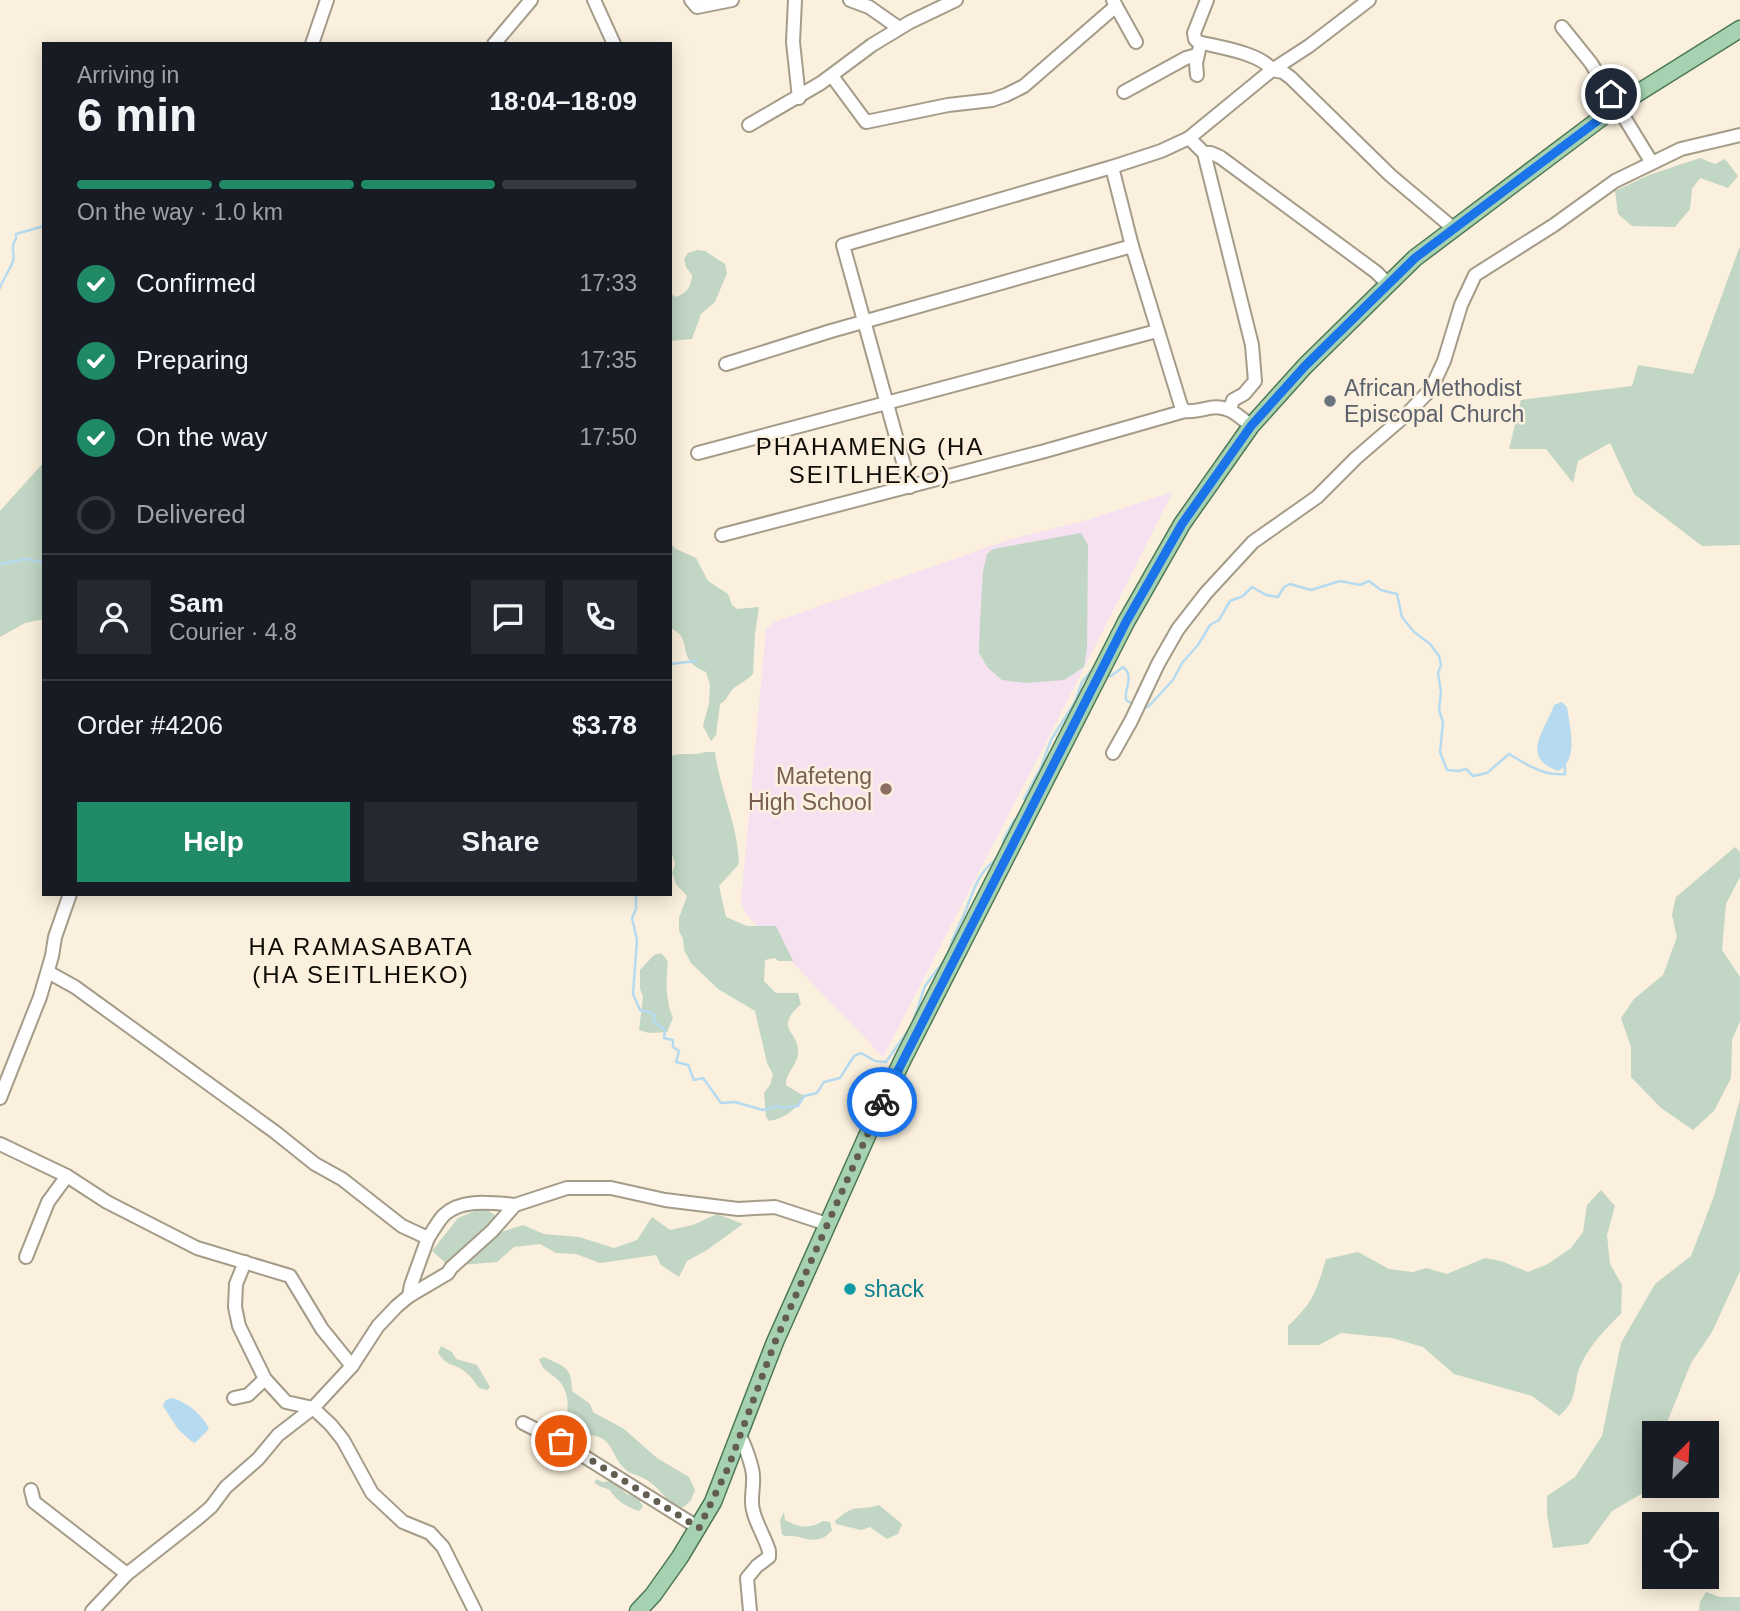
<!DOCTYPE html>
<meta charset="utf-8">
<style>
:root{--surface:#171b24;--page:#242831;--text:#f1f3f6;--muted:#9ea1a6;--line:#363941;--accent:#208a66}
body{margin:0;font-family:Helvetica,sans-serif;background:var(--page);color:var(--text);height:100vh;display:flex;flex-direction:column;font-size:26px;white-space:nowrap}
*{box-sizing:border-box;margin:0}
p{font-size:23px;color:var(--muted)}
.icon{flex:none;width:38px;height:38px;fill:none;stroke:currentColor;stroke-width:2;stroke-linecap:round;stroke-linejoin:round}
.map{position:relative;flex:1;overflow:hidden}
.sheet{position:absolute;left:42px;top:42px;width:630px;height:854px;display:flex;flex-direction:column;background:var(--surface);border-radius:0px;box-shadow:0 4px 18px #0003}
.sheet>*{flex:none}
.needle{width:46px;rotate:24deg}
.fabs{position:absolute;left:1642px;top:1421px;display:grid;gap:14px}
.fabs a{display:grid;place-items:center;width:77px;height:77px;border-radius:0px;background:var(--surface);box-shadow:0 4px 18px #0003;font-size:35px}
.pin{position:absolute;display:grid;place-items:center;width:60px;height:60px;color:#fff;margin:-30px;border:4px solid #fff;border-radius:50%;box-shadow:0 2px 7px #0007}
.courier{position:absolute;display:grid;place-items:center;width:70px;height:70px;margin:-35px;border:5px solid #1a73e8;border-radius:50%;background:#fff;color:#222;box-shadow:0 2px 9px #0007}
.summary em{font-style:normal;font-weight:600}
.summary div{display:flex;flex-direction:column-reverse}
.summary{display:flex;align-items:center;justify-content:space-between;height:119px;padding:0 35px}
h1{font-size:46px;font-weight:600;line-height:52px}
.bar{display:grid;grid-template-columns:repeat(4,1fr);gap:10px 7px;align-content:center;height:84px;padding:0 35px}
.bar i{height:9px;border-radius:5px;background:var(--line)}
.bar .selected{background:var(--accent)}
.bar p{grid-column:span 4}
.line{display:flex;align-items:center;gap:18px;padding:0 35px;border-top:2px solid var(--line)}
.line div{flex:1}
.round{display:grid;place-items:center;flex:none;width:74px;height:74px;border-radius:0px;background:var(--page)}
ol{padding:0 35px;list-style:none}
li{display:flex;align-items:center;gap:21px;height:77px}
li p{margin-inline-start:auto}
li .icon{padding:7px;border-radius:50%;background:var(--accent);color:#fff;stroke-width:4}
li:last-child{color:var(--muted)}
li i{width:38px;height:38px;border:4px solid var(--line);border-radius:50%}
.cta{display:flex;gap:14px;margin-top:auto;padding:14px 35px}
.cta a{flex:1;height:80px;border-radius:0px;background:var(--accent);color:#fff;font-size:28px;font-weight:600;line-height:80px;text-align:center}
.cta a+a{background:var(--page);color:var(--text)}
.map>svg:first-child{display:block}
.education{fill:#f5e1f0}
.green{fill:#c1d6c4}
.water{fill:#b6daef}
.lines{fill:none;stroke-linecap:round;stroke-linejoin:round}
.stream{stroke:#b6daef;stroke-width:2.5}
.minor-casing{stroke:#a59b89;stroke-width:16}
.major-casing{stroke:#4b7953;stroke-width:19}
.minor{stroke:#fff;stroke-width:12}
.major{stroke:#a6d2b1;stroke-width:16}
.done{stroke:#625c51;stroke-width:7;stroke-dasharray:0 12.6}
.route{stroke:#1a73e8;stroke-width:9}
.worship-dot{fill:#6b7280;stroke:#fbf0dd;stroke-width:2.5}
.education-dot{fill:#8d6e63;stroke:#fbf0dd;stroke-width:2.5}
.culture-dot{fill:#0f9aa8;stroke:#fbf0dd;stroke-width:2.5}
.labels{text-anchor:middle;stroke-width:5;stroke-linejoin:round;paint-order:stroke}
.worship-label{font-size:23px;fill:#5b616d;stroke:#fbf0dd;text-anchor:start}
.education-label{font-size:23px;fill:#785e54;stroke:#fbf0dd;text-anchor:end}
.culture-label{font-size:23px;fill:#0d838f;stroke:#fbf0dd;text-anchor:start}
.neighbourhood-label{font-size:24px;letter-spacing:2px;fill:#0f0c06;stroke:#fbf0dd}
</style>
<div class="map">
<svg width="1740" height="1611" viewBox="0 0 1740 1611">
<rect width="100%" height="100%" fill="#fbf0dd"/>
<!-- education -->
<polygon class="education" points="1169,493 1171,495 1075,686 883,1057 746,914 741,902 766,629 774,622 1011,539 1087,520"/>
<!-- green -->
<g class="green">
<polygon points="1700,158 1715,164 1725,159 1738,176 1728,188 1700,178 1692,189 1690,209 1675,227 1632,226 1618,214 1615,191 1649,175"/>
<polygon points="1740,246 1740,545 1702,546 1634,494 1610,443 1578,461 1573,483 1546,449 1509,449 1521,400 1632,386 1638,365 1693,374"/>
<path d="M697 250 705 251 725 264 727 273 715 302 701 314 692 339 670 341V294L677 297C688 292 691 286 692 275L686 267 684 259 688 253Z"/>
<polygon points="44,462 44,619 25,623 0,637 0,511"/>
<polygon points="1081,533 1088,545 1087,648 1084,667 1064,680 1027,683 1002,680 988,668 979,653 980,621 983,572 987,554 993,549"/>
<path d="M670 543 676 549 696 558 708 581 728 594 732 605 737 609 759 607 755 634 753 674C747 681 737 684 732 690 727 696 727 700 720 704L716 735 711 741 703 726 709 703 710 685 706 672C673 659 696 639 670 628Z"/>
<path d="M705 752H715C720 790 738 825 739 864L719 886 726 917 747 926H776L793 961H778L775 958 765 960 764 981 776 993H798L801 1004C772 1031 800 1029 798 1054 797 1066 785 1073 786 1085L804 1096C795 1110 786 1118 769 1121L766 1117 764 1093 770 1085 773 1074 767 1063 755 1011 718 989 691 963 684 950 683 939 679 931V918L687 896 676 884 672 873 675 864 670 848 671 756C682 752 693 756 705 752Z"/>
<polygon points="1735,847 1740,852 1740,877 1726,904 1722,950 1740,977 1740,1021 1732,1040 1731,1078 1714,1111 1693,1130 1661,1108 1631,1077 1631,1047 1621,1018 1634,999 1663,975 1677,937 1672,915 1676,897"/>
<path d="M661 953 668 961C666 981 665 999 673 1018L667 1032 649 1033 639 1030 643 997 640 988V970L654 955Z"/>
<polygon points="1740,1099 1740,1271 1712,1332 1691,1363 1666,1425 1666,1433 1654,1433 1655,1486 1612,1511 1588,1544 1553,1548 1547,1515 1547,1496 1575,1477 1602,1436 1621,1343 1655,1284 1691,1256 1714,1196"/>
<path d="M1601 1190 1615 1206 1607 1235 1610 1264 1622 1285 1621 1314C1606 1328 1592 1343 1582 1362 1571 1384 1581 1397 1559 1416L1532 1396 1454 1374 1423 1347 1392 1338 1341 1333 1319 1345H1288V1326C1313 1302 1316 1293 1326 1259L1358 1252 1389 1269 1413 1272 1426 1268 1447 1274 1485 1258 1501 1261 1528 1272 1548 1264 1571 1248 1583 1232 1587 1205Z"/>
<polygon points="484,1207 497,1217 501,1232 523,1225 544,1234 579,1237 614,1248 637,1240 652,1217 670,1230 693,1225 717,1214 743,1224 707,1250 687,1261 679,1277 661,1265 656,1255 600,1263 576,1254 556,1253 540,1244 514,1247 497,1262 449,1266 432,1251 458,1218"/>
<path d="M441 1346 452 1352 456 1359 477 1365 490 1387 487 1390 479 1388C474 1381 470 1375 463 1370 451 1362 449 1368 438 1353Z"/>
<path d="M544 1357C564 1367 572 1366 572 1391L590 1404 593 1412 624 1429 657 1458 689 1477 695 1490 691 1500 684 1507 674 1508C665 1497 657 1485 643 1478 636 1474 629 1474 624 1468 614 1459 613 1444 601 1438 591 1433 580 1436 569 1436L563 1429C569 1414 571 1392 558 1380 550 1372 542 1371 539 1359Z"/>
<path d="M597 1479 602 1482 612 1481 627 1494 638 1497 643 1507 639 1511C629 1508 615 1500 610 1490L599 1486 594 1482Z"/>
<path d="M879 1505 902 1524 898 1534 887 1539 870 1527 861 1530 836 1524 835 1521C856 1502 856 1512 879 1505Z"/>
<path d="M784 1512 785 1520C799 1528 810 1529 823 1521L830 1522 832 1530C823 1542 811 1541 799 1537 793 1535 788 1537 782 1535L780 1520Z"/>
<polygon points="1706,1592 1720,1597 1740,1597 1740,1611 1699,1611 1700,1602"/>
</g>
<!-- water -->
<g class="water">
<path d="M1562 702 1567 707C1570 727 1579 760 1558 771 1518 757 1547 728 1554 705Z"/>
<path d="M171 1398C186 1401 203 1415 209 1429L195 1443 191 1441 178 1429 163 1406 165 1401Z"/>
</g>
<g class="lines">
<!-- stream -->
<g class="stream">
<path d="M0 288C3 279 10 270 13 261 15 252 10 247 16 239V234L44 226"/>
<polyline points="0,564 27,559 44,563"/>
<polyline points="670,664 697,661"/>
<path d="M1107 676H1111L1123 667C1135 677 1124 687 1126 700L1134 705"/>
<path d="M1144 707H1148L1173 680 1182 663 1198 645 1210 625 1219 620 1230 601 1243 596 1252 587 1266 595 1278 597 1284 587 1290 584 1311 590 1340 581 1360 585 1369 581 1381 590 1397 594 1402 617 1414 632 1430 644 1439 656 1441 665 1438 673 1441 692 1439 710 1443 722 1440 752 1447 770 1458 771 1466 769 1473 776 1487 773 1509 754C1528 765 1543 776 1565 774V766"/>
<polyline points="1024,799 1041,767 1051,740 1075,702 1082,682 1092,670"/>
<polyline points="1002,848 1004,839 1014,820"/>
<polyline points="636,894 636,909 632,918 637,940 633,994 640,1010 651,1013 655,1016 653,1021 665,1030 664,1038 673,1040 673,1047 679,1051 676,1062 688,1065 694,1080 703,1078 721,1103 735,1102 763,1110 778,1106 784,1108 798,1106 804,1096 817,1093 824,1082 840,1078 854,1056 861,1053 875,1061 886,1062 912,1025 925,986 946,958"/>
<path d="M949 952C952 936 960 925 966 910 974 889 978 872 998 858"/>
</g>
<!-- minor casing -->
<g class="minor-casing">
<g id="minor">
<polyline points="594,0 614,44"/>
<polyline points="691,0 697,7 732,0"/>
<polyline points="795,0 793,42 799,98"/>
<polyline points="850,0 869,7 899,28"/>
<path d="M1207 0 1194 33 1195 39 1198 42C1218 47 1261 53 1272 70L1189 138 1161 151 1112 167 1132 246 1181 406 1185 411C1193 412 1201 410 1209 408 1227 404 1238 415 1251 426"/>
<polyline points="1116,6 1136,42"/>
<polyline points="1562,27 1591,63 1652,163"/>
<polyline points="312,44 327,0"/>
<polyline points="494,44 531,0"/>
<polyline points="1272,70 1283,72 1291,78 1390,175 1453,228"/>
<polyline points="1272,70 1309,46 1369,0"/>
<polyline points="1197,75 1196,63 1199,50"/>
<polyline points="832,76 866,122 948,105 992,100 1006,95 1024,86 1116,6 1113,0"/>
<polyline points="1124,92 1186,58 1197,55"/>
<polyline points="749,125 821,83 872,45 910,22 956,0"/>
<polyline points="1189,138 1204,153 1252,345 1255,381 1244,394 1233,400 1230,409"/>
<polyline points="1204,153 1211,153 1220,157 1376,272 1388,284"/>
<polyline points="726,364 831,331 1132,246"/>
<polyline points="698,453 1157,331"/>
<polyline points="910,487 843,245 1112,167"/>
<polyline points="722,535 1045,451 1185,411"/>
<polyline points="1113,753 1131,721 1158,664 1178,629 1206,593 1253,542 1317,497 1356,458 1407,414 1431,389 1444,361 1461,305 1475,275 1554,225 1615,181 1681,149 1740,135"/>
<path d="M48 972 75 987 275 1132 315 1164 342 1179 402 1226 428 1238C433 1231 438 1221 444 1215 462 1198 492 1203 515 1205"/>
<polyline points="0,1098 40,997 52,956 55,937 70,894"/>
<polyline points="0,1144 67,1176 107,1202 197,1248 290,1276 322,1329 352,1366"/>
<polyline points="26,1257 48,1202 67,1176"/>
<polyline points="245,1262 236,1284 235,1307 239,1326 265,1379 286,1402 313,1408 331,1425 343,1440 372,1493 403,1522 430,1533 443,1547 475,1611"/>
<polyline points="409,1296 448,1273 451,1268 492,1231 515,1205 567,1188 611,1188 665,1200 738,1209 775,1207 827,1224"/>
<polyline points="234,1398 248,1395 265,1379"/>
<polyline points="523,1423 561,1442 699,1528"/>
<path d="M739 1435C744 1441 753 1468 753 1476 754 1488 750 1499 753 1510 756 1524 765 1537 769 1551V1557L757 1566 747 1578 750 1611"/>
<polyline points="31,1490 34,1502 127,1574"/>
<polyline points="92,1611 127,1574 197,1519 211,1507 226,1487 258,1459 278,1435 313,1408 352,1366 378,1326 397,1306 409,1296 411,1285 428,1238"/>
</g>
</g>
<!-- major casing -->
<g class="major-casing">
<polyline id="major" points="638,1611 653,1595 680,1557 713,1502 775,1342 875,1118 903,1059 1126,622 1182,524 1251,426 1305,366 1415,258 1617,106 1740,29"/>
</g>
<!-- minor -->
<use href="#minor" class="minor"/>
<!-- major -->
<use href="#major" class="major"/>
</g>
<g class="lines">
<!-- done -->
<polyline class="done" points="561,1441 699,1528 728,1468 775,1342 882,1102"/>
<!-- route -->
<polyline class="route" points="882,1102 1126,622 1182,524 1251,426 1305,366 1415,258 1617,106 1611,94"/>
</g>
<!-- markers -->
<circle class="worship-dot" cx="1330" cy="401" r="7"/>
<circle class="education-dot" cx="886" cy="789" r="7"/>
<circle class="culture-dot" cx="850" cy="1289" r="7"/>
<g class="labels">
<!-- worship labels -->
<g class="worship-label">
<text x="1344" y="396">African Methodist<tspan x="1344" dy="26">Episcopal Church</tspan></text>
</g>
<!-- education labels -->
<g class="education-label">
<text x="872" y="784">Mafeteng<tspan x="872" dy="26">High School</tspan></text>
</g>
<!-- culture labels -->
<g class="culture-label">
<text x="864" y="1297">shack</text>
</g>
<!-- neighbourhood labels -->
<g class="neighbourhood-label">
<text x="870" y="455">PHAHAMENG (HA<tspan x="870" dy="28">SEITLHEKO)</tspan></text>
<text x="361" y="955">HA RAMASABATA<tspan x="361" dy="28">(HA SEITLHEKO)</tspan></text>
</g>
</g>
</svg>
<div class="fabs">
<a><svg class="needle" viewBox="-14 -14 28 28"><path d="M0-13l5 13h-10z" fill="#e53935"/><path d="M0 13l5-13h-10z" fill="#9ea1a6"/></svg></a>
<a><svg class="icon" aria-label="locate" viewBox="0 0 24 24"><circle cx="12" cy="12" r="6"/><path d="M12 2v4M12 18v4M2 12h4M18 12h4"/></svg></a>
</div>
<div class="pin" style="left:561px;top:1441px;background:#ea580c"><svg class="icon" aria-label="bag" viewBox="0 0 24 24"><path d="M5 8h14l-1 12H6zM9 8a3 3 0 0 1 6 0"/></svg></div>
<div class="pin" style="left:1611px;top:94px;background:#1f2937"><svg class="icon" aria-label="home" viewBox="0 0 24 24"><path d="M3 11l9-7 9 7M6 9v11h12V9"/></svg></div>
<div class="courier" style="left:882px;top:1102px"><svg class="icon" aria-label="bike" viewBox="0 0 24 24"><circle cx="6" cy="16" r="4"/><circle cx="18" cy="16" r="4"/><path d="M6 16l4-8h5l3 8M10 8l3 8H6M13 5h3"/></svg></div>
<section class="sheet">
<div class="summary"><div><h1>6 min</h1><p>Arriving in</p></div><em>18:04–18:09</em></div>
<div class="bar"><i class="selected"></i><i class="selected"></i><i class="selected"></i><i></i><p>On the way · 1.0 km</p></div>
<ol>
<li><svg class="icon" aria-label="check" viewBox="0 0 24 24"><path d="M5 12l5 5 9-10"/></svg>Confirmed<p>17:33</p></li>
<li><svg class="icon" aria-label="check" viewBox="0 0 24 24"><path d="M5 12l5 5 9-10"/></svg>Preparing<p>17:35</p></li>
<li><svg class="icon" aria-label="check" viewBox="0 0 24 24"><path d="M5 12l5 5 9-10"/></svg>On the way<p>17:50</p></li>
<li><i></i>Delivered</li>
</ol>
<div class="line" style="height:126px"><a class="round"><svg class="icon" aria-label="person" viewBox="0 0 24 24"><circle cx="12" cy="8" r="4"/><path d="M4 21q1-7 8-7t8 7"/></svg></a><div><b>Sam</b><p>Courier · 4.8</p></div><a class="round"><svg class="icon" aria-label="chat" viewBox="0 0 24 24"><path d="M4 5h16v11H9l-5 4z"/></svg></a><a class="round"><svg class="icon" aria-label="phone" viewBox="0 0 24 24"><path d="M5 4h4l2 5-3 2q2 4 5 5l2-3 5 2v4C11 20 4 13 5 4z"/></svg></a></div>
<div class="line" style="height:91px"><div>Order #4206</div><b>$3.78</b></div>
<div class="cta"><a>Help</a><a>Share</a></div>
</section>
</div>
